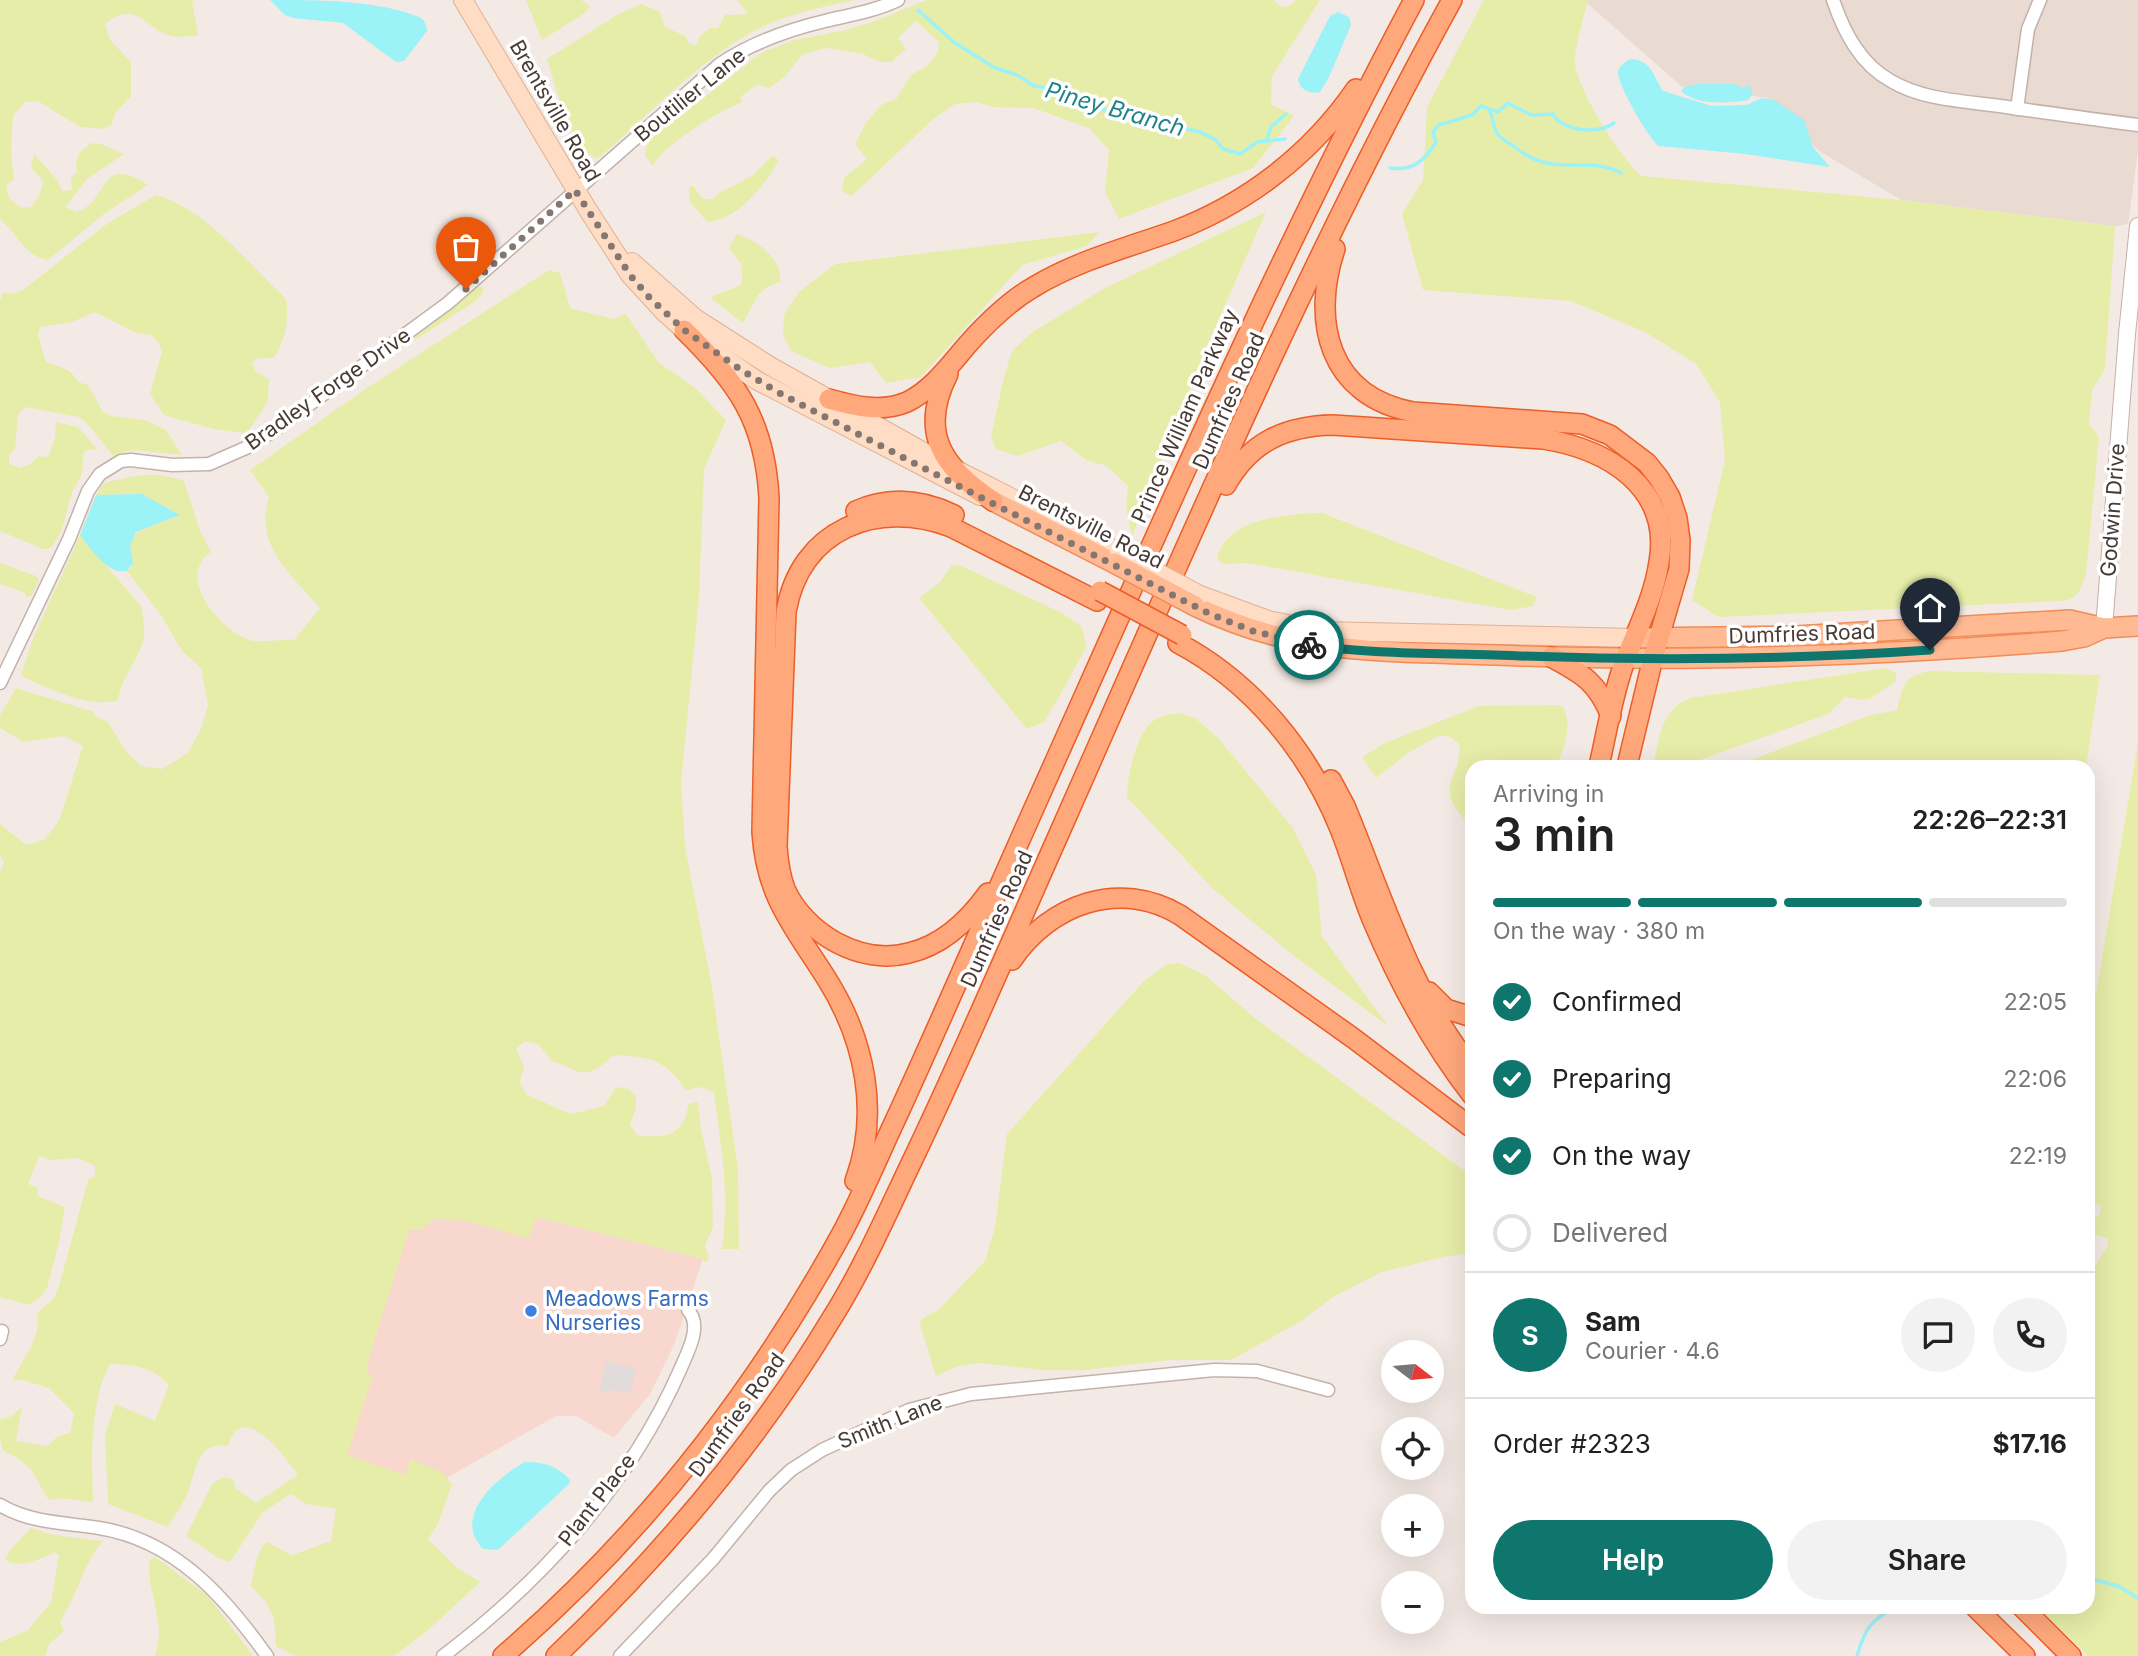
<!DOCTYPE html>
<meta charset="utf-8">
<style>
:root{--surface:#fff;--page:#f2f2f2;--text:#222;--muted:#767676;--line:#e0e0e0;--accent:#0f766e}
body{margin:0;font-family:Inter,sans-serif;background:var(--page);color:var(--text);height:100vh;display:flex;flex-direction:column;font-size:26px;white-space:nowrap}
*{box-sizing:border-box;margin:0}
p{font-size:23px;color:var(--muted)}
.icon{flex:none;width:38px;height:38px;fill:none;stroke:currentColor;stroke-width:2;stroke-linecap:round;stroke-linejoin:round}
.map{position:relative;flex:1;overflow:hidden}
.sheet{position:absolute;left:1465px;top:760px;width:630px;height:854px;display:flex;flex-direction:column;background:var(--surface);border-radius:21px;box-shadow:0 7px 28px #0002}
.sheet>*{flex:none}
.needle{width:46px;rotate:106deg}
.fabs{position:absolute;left:1381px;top:1340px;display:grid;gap:14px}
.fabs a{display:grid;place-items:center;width:63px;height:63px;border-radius:50%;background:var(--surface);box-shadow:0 7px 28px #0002;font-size:35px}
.pin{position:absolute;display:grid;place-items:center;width:60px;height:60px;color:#fff;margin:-72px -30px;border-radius:50% 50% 50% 0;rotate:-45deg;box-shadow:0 0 7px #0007}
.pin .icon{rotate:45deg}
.courier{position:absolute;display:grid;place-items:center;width:70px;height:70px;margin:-35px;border:5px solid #0f766e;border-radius:50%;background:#fff;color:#222;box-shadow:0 2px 9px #0007}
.headline em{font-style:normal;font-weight:600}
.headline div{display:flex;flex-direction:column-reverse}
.headline{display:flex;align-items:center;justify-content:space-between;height:119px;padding:0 28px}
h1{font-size:46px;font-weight:600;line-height:52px}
.bar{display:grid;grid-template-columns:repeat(4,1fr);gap:10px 7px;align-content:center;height:84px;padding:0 28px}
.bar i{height:9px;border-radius:5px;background:var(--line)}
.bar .current{background:var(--accent)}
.bar p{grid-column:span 4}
.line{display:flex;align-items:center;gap:18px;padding:0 28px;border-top:2px solid var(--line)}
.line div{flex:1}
.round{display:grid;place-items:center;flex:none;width:74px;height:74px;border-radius:37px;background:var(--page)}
ol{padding:0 28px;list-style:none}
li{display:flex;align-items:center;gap:21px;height:77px}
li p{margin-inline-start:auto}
li .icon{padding:7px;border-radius:50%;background:var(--accent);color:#fff;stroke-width:4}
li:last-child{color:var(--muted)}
li i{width:38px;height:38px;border:4px solid var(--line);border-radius:50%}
.button{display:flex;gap:14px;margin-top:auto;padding:14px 28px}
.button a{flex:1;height:80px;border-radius:42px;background:var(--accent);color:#fff;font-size:28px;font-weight:600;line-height:80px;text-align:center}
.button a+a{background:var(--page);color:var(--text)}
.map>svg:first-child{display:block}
.residential{fill:#e9dad2}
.commercial{fill:#f8d7ce}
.green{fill:#e6eda9}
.parking{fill:#e1dcdb}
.water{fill:#9bf2f7}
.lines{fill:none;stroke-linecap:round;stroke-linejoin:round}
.stream{stroke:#9bf2f7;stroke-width:3.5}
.minor-casing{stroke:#c3b2aa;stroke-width:15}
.tertiary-casing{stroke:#c3b2aa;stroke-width:18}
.secondary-casing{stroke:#dfb094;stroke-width:20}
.primary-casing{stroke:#ef8c58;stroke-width:22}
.trunk-casing{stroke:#ec5d27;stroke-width:22}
.minor{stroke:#fff;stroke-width:12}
.tertiary{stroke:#fff;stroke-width:16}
.secondary{stroke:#ffdcc4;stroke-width:18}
.primary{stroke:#ffba93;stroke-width:19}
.trunk{stroke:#ffa87c;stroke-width:19}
.secondary-bridge-casing{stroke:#dfb094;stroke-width:20;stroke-linecap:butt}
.primary-bridge-casing{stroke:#ef8c58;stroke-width:22;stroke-linecap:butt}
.trunk-bridge-casing{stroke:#ec5d27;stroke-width:22;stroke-linecap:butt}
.secondary-bridge{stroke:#ffdcc4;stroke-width:18}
.primary-bridge{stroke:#ffba93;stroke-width:19}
.trunk-bridge{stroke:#ffa87c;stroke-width:19}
.done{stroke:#847772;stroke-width:7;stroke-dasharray:0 12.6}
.route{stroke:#0f766e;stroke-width:9}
.shop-dot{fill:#3f7fe0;stroke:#fff;stroke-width:2.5}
.labels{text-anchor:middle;stroke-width:7;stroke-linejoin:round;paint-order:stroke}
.street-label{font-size:21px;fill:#473934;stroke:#fff}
.shop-label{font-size:21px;fill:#366cbe;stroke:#fff;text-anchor:start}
.water-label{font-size:23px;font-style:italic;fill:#1e8289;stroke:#fff}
</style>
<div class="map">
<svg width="2138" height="1656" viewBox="0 0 2138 1656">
<rect width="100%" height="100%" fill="#f4eae5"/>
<!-- residential -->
<polygon class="residential" points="1588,0 2138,0 2138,151 2128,224 2115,226 1901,200 1819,151 1768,98 1681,86 1587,3"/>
<!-- commercial -->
<polygon class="commercial" points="414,1186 703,1259 674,1345 650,1394 614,1438 576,1416 556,1416 448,1477 443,1491 334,1457"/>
<!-- green -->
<g class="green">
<path d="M0 0H199L192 1 198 35C188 37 175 38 165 34 143 24 134 0 105 24L110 40 131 62V96L115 113 112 124 105 129 80 127 38 101 25 102 13 115 11 153 14 179 7 185C5 197 13 202 22 208L31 207 39 196 43 181 31 167 34 154 58 181 62 191 72 190 71 177 77 172C74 157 79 151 92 143L101 144 124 154 87 179 65 207 77 212C110 201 98 152 148 185L105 213 48 260C25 257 17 233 0 219Z"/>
<polygon points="526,0 581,0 590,6 585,13 542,40"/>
<path d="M737 0H855C824 7 795 12 766 25 711 49 648 115 601 156L596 159C569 145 556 87 547 59L617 15 641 4 659 11 665 27 685 36 690 44 696 46 700 36 710 28H718L725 15 748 14Z"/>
<path d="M927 0H1274L1281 7 1289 6 1296 0H1320L1272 76 1271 104 1294 116 1253 168 1119 219 1105 192 1109 150 1089 128 1033 108 992 107 976 102 955 104 932 120 852 196 842 191 844 178 867 159 855 144 866 123 881 105 896 99 912 74 926 67 938 52 939 42 916 21 898 38 906 49 891 62H880L863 54 827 48 803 54 784 77 769 88 758 84 740 97 742 102C718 112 664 144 653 166L645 156 646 147 652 138 761 53 794 40 842 31 875 21Z"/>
<path d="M1484 0H1588C1585 13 1573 53 1575 64 1579 92 1620 158 1642 176L1901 200 2115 226 2105 369 2092 390 2089 423 2099 437 2086 574C2079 591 2080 599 2060 601L1719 617 1692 600 1725 460 1720 402 1696 364 1645 332 1571 301 1423 290 1402 214 1423 180 1427 107Z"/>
<path d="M772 156 779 160C765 185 737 221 707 222L690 202 689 187 693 186 703 199H713L719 193 752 176Z"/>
<path d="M156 195C205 208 250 265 286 299 289 321 286 339 274 358H259L252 362 255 371 269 379 268 401 247 433 213 429 164 415 150 394 162 352 159 343 151 335 136 333 95 312 72 322 40 327 38 335 46 362C59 367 72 368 78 382L88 385 103 412 111 416 145 420 166 430 182 455 132 450 113 456 87 423 79 417 25 407 18 415 15 449 9 455V464L20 468 30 464 39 456 48 457 55 438 56 422 78 427 97 449 85 451C81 459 84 465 82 473 80 479 75 486 72 493 65 512 65 534 49 549H43L0 531V301L3 292 13 294 23 290 108 223Z"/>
<polygon points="1266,212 1205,350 1132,536 1126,507 1128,486 1107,466 1086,460 1061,441 1018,456 996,449 991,437 1004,377 1012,351 1031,333 1105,288"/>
<polygon points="1100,232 1087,246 1022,265 921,377 886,383 870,362 830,368 791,351 783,335 784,315 799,292 835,264"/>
<path d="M737 234C758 241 782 258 780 282L767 287 758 295 743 323 710 298C720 291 731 292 741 284 745 260 740 265 729 248Z"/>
<path d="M549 270 560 273 570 308 613 319 626 314 658 362 695 388 726 420 704 469 699 597 681 783 685 847 712 987 738 1169 739 1249H722C730 1189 721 1150 714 1092L699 1087 686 1090C664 1059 651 1057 614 1055 601 1065 591 1078 574 1070 566 1067 563 1063 553 1062L538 1044 525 1041 516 1049 524 1066 520 1083 527 1095 571 1114 604 1106 616 1087 629 1089 636 1096V1108L630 1125 637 1135C665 1139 685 1136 688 1104L698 1102 701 1129 712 1178 713 1227 705 1245 709 1259 705 1263 703 1259 536 1217 528 1239C497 1230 466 1217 433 1219L422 1230H409L369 1358 366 1371 373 1376 347 1455 405 1475 411 1459 443 1473 452 1484 438 1524 428 1539 455 1566 480 1582 426 1632 394 1656H296L276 1646 274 1619 267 1603 251 1586C254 1572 256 1551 267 1542L292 1555 331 1541 336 1509 306 1504 291 1494 263 1512 230 1562 218 1558 186 1536 212 1484 223 1477 233 1479 235 1488 256 1503 298 1475C286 1458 242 1397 228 1446 198 1441 197 1467 189 1489 184 1503 176 1515 167 1527L108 1504 105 1434 115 1404 155 1421 169 1385C153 1366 133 1366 110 1363 89 1405 92 1457 93 1502 77 1501 65 1496 49 1500 42 1491 35 1473 28 1467 2 1442 0 1465 0 1419L10 1417 22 1407 16 1441 47 1446 58 1436 70 1433 74 1413 49 1388 19 1379 12 1381C21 1361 43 1336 37 1313L54 1298 59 1286 88 1180 95 1175V1166L78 1158 50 1160 39 1156 28 1184 38 1188 37 1196 65 1207 60 1238 47 1288 42 1296 28 1305 0 1297V872L4 863 0 854V824L26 845 44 840 59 821 83 746 64 736 24 742 0 728V715L16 688 94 712 95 716 107 721 126 751 141 766 162 769 188 753 202 727 208 705 201 668 182 651 161 615 127 571 131 568 130 546 137 532 180 515 142 494 96 495 104 483C136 475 152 470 184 481L200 531 211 552C174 577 221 631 250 640 259 643 282 639 294 640L320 608C290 573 254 546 269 497L250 470 364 390Z"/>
<polygon points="478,287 483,287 483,293 476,301 382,361"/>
<path d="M1322 513 1537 597 1533 606 1511 610 1248 563 1223 564 1217 558C1227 517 1288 514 1322 513Z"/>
<path d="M80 535 141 606C143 617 146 631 143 641 137 662 123 674 118 700 87 709 49 688 21 676L32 641Z"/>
<polygon points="0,563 36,576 39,580 32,595 26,597 26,593 0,584"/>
<polygon points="952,565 961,566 1062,613 1082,627 1086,647 1059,697 1044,722 1027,729 919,598 939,583"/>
<path d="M1885 668 1896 673V681L1870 699 1863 700 1845 697 1828 714 1683 766H1653C1660 738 1660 709 1691 698Z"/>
<path d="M1928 671 2100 675 2086 766H1734L1871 715 1897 710C1903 686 1902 678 1928 671Z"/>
<path d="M1558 705 1563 707C1573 728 1564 746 1557 766H1472V815L1463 818C1433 783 1463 778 1459 744L1450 737 1440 735 1410 752 1376 778 1362 757 1385 743 1479 706Z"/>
<path d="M1178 713 1194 717 1218 738 1293 828 1316 875 1322 936 1389 1027 1294 956 1212 888 1127 797C1127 777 1136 730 1156 719 1162 716 1171 714 1178 713Z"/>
<polygon points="2138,742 2138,1656 2088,1656 2038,1607 2088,1606 2088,1277 2108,1245 2107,1238 2088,1233 2088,1217 2099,1216 2101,1206 2088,1200 2088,1042"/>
<polygon points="1180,963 1206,976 1256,1019 1472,1176 1472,1253 1443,1257 1382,1272 1333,1297 1301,1321 1231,1360 1169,1360 1086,1370 1042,1370 979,1363 958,1366 936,1376 919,1321 939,1309 985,1261 995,1227 1007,1134 1143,982 1167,964"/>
<path d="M31 1528 54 1535 103 1541C86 1562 82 1579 71 1602 68 1609 63 1615 60 1622L64 1631 49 1644 45 1656H0V1642L28 1630 51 1602 59 1555 55 1552C39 1559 22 1569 5 1560L10 1550Z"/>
<path d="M155 1557 208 1596 253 1656H155C167 1622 147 1594 149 1561Z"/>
</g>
<!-- parking -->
<polygon class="parking" points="606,1361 636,1368 630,1394 609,1389 607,1393 599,1391"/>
<!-- water -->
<g class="water">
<path d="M270 0C316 0 363 0 405 12 417 17 426 16 427 31L404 61 396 62 343 23 293 18 285 15Z"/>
<path d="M1338 12 1349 17 1351 25 1329 77 1320 92C1310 95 1299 89 1298 79L1330 16Z"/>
<path d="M1630 59C1652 60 1653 76 1663 91L1712 106 1746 105 1762 98 1774 100 1804 120 1813 147 1830 167 1745 154 1659 146C1650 141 1616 82 1618 72 1619 66 1625 62 1630 59Z"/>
<path d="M1698 84H1734L1744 88 1748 85 1753 94 1748 100C1729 103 1697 106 1681 91L1684 87Z"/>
<path d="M142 494 180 515 136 532 130 546 133 563 127 571C107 575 91 549 80 535L96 495Z"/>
<path d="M525 1462C543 1462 558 1466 570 1480L569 1484 498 1550 483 1549C451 1516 498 1477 525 1462Z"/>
</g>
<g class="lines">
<!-- stream -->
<g class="stream">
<polyline points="918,10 955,43 995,68 1017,75 1034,86 1063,90 1081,102 1107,111 1200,132 1216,140 1223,149 1240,154 1257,142 1285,139"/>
<path d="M1489 109 1498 112 1508 103 1531 115 1553 114C1561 131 1598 135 1614 123"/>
<polyline points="1266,141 1271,127 1286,114"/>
<path d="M1390 168C1414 171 1424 161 1436 142L1433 132 1439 125 1472 115 1481 106 1489 109C1493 117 1493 127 1498 135 1503 140 1511 144 1516 148 1555 179 1583 154 1621 173"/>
<polyline points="2088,1578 2118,1586 2138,1598"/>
<path d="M1857 1656C1865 1628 1871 1620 1897 1606"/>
</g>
<!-- minor casing -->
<g class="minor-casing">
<g id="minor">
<path d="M1833 0C1844 32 1860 64 1891 81 1923 100 1963 101 2000 106 2046 113 2092 119 2138 125"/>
<polyline points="2017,109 2028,29 2040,0"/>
<path d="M0 683 69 539 88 491 100 474 121 461 131 460 172 465 209 464 248 447 272 432 448 303 720 64C753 42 787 30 825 21 850 15 875 11 898 0"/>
<polyline points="0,1339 2,1331"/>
<path d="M0 1505C30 1523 66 1523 99 1528 175 1540 225 1597 267 1656"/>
<path d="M443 1656C542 1581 630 1484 680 1370 687 1353 703 1326 688 1310"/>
<polyline points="620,1656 713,1559 769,1491 791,1470 822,1450 909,1410 971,1394 1214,1370 1257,1371 1328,1390"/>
</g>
</g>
<!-- tertiary casing -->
<g class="tertiary-casing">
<polyline id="tertiary" points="2104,628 2127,334 2138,226"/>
</g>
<!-- secondary casing -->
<g class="secondary-casing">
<g id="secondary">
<polyline points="463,0 588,210 630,275 663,311 684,330 756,380 980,496"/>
<polyline points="632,262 695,318 770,366 951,467 1119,552"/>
<polyline points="1200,595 1268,620 1321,631 1636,638"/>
</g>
</g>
<!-- primary casing -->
<g class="primary-casing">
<g id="primary">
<polyline points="993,501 1114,563"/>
<path d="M1195 606C1297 656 1385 651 1495 655 1685 663 1873 656 2062 641L2084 637 2104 628"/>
<polyline points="1636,638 1796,636 2070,620 2104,628 2138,626"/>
</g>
</g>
<!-- trunk casing -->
<g class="trunk-casing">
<g id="trunk">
<path d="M1335 249C1311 321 1328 396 1413 412L1582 424 1610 435 1647 463 1659 478 1670 497 1677 518 1680 540 1679 569 1653 658 1627 766"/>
<path d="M684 330C738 383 765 421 769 498L762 832C766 898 795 928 828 981 865 1041 880 1113 855 1181"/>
<path d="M948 374C918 433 943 468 993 501"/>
<path d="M829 399C854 406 881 413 907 402 932 390 950 365 968 344 986 324 1008 302 1032 288 1076 261 1126 248 1174 231 1248 203 1311 154 1356 89"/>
<path d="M1226 485C1250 442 1285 426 1333 425L1543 439C1607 449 1672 487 1659 562 1654 596 1639 626 1626 658 1613 692 1607 731 1599 766"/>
<path d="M856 511C889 496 921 499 954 515"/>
<path d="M1178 643C1252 682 1309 752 1340 829 1352 859 1360 890 1372 919 1399 983 1430 1041 1472 1095"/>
<path d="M1551 657C1583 674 1597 682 1611 716"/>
<path d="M1331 780 1345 806C1382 895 1410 992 1472 1068"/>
<path d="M988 893C968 921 943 945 909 953 860 966 805 933 785 889 780 875 778 861 777 847L786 612C800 529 877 499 951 527L1097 601"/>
<path d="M1012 960C1050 904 1119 879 1180 915L1353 1038 1472 1128"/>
<polyline points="1429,992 1446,1009 1472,1017"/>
<polyline points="1974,1606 2025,1656"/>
<polyline points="2021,1606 2071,1656"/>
<path d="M503 1656C642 1536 754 1394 842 1233 863 1194 880 1152 899 1112 947 1007 992 902 1039 797 1159 529 1276 259 1414 0"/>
<path d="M556 1656C662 1555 756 1444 832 1318 864 1267 888 1211 914 1157 966 1048 1013 937 1062 827 1185 549 1305 267 1452 0"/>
</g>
</g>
<!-- minor -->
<use href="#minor" class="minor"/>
<!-- tertiary -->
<use href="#tertiary" class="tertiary"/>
<!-- secondary -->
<use href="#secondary" class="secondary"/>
<!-- primary -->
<use href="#primary" class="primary"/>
<!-- trunk -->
<use href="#trunk" class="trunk"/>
<!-- secondary-bridge casing -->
<g class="secondary-bridge-casing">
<polyline id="secondary-bridge" points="1119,552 1200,595"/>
</g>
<!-- primary-bridge casing -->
<g class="primary-bridge-casing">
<polyline id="primary-bridge" points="1114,563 1195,606"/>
</g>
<!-- trunk-bridge casing -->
<g class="trunk-bridge-casing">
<polyline id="trunk-bridge" points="1100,591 1182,635"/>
</g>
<!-- secondary-bridge -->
<use href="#secondary-bridge" class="secondary-bridge"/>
<!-- primary-bridge -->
<use href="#primary-bridge" class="primary-bridge"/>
<!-- trunk-bridge -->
<use href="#trunk-bridge" class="trunk-bridge"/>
</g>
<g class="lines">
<!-- done -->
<polyline class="done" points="466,289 575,190 630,275 649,297 684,330 741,370 783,395 939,476 1210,614 1253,631 1309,645"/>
<!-- route -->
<path class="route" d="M1309 645C1370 654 1433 653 1495 655 1640 661 1785 660 1930 650"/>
</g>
<!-- markers -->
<circle class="shop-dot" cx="531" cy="1311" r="7"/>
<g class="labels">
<!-- street labels -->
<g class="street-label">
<text transform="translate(690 95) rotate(-39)" y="7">Boutilier Lane</text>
<text transform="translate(555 111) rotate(60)" y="7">Brentsville Road</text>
<text transform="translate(328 389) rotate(-35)" y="7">Bradley Forge Drive</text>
<text transform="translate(1229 401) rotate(-66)" y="7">Dumfries Road</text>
<text transform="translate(1185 416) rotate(-66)" y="7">Prince William Parkway</text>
<text transform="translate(2113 510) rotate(-86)" y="7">Godwin Drive</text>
<text transform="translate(1091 527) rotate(27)" y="7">Brentsville Road</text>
<text transform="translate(1802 634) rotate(-2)" y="7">Dumfries Road</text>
<text transform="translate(997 919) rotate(-66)" y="7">Dumfries Road</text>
<text transform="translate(737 1415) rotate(-54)" y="7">Dumfries Road</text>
<text transform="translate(890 1422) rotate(-22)" y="7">Smith Lane</text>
<text transform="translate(597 1500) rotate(-52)" y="7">Plant Place</text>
</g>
<!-- shop labels -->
<g class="shop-label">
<text x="545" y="1306">Meadows Farms<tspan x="545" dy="24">Nurseries</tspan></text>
</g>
<!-- water labels -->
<g class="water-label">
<text transform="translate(1115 109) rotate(16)" y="8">Piney Branch</text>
</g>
</g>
</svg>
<div class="fabs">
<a><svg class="needle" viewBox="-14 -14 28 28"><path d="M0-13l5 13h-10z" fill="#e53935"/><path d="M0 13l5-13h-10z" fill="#767676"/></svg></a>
<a><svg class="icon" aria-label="locate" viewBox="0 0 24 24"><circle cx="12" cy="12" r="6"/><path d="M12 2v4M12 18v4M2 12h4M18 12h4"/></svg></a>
<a>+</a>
<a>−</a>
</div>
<div class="pin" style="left:466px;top:289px;background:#ea580c"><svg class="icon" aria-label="bag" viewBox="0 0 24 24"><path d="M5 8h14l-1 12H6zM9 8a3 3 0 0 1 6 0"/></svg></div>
<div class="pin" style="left:1930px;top:650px;background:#1f2937"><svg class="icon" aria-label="home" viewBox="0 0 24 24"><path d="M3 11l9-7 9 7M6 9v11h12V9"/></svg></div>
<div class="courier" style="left:1309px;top:645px"><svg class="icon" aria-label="bike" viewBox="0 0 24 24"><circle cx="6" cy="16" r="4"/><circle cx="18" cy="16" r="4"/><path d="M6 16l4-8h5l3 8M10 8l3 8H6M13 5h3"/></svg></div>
<section class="sheet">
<div class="headline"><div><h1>3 min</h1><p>Arriving in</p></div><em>22:26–22:31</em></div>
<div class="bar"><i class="current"></i><i class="current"></i><i class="current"></i><i></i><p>On the way · 380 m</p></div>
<ol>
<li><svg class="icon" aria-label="check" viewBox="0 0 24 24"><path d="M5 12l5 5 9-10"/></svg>Confirmed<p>22:05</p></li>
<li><svg class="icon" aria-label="check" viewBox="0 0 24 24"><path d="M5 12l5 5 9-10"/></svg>Preparing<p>22:06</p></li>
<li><svg class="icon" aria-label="check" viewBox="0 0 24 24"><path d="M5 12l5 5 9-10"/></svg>On the way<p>22:19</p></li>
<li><i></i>Delivered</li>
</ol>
<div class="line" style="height:126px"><b class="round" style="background:var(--accent);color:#fff">S</b><div><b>Sam</b><p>Courier · 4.6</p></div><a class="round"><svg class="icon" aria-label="chat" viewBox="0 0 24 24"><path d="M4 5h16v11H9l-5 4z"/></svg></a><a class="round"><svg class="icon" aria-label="phone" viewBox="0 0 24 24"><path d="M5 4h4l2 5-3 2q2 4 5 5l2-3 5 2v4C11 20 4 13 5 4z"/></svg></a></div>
<div class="line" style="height:91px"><div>Order #2323</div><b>$17.16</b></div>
<div class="button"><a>Help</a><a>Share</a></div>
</section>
</div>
